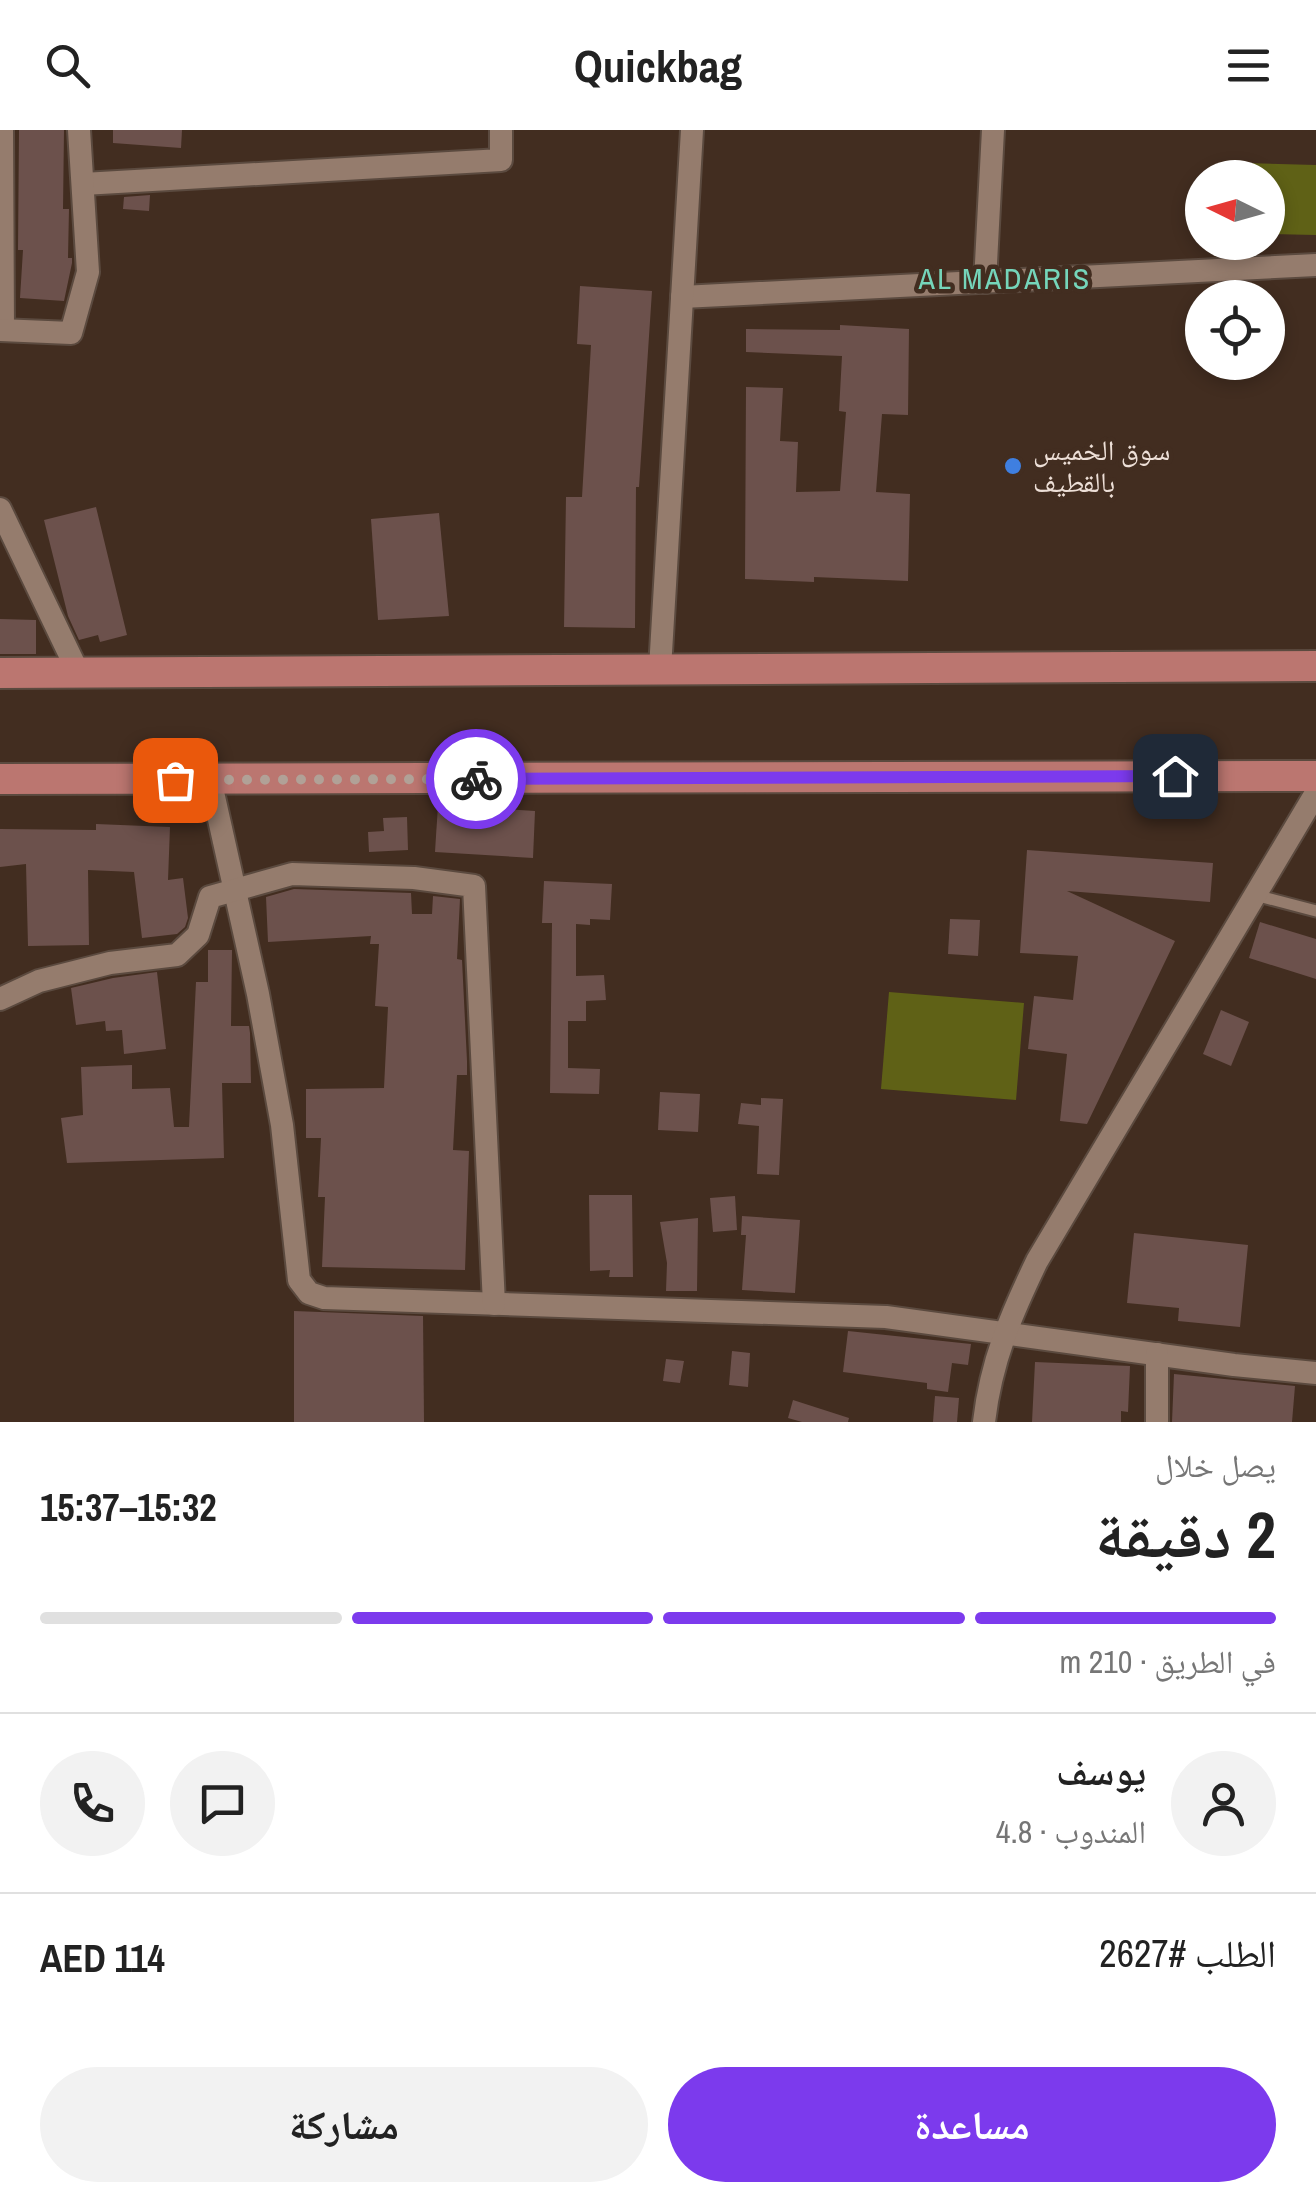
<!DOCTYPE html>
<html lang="ar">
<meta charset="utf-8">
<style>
:root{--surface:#fff;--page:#f2f2f2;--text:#222;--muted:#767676;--line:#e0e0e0;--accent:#7c3aed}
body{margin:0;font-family:"Archivo Narrow","Noto Naskh Arabic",sans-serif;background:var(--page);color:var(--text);direction:rtl;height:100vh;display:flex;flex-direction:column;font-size:38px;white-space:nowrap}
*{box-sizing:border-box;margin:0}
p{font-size:32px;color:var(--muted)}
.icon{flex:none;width:55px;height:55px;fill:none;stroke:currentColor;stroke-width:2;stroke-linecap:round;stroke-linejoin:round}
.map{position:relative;height:1292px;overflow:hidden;direction:ltr}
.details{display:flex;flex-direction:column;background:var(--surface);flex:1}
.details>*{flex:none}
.needle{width:65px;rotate:275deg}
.buttons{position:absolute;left:1185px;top:30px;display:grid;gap:20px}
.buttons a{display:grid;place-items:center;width:100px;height:100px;border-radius:50%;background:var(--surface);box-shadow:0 5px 15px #0003;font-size:50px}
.pin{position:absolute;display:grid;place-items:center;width:85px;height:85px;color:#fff;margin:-42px;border-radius:20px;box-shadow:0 5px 15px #0006}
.courier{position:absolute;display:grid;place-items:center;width:100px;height:100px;margin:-50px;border:8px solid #7c3aed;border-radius:50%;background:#fff;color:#222;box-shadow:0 2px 12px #0007}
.headline em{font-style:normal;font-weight:700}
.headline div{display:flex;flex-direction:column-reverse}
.headline{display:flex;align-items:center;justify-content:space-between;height:170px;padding:0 40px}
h1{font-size:65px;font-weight:700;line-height:75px}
.bar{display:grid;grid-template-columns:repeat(4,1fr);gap:15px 10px;align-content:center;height:120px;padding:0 40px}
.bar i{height:12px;border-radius:8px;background:var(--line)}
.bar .active{background:var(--accent)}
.bar p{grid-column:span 4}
.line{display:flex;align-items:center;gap:25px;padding:0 40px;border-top:2px solid var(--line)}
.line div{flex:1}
.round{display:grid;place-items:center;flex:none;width:105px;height:105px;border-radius:52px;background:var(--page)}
.button{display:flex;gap:20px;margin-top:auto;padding:20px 40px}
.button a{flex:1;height:115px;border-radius:60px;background:var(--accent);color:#fff;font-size:40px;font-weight:700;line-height:115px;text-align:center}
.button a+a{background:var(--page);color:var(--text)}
header{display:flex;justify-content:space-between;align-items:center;height:130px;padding:0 40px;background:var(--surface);font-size:45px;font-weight:700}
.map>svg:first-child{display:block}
.green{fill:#5f6116}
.building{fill:#6c514c}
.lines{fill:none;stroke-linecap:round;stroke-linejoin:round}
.service-casing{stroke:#5b4a3f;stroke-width:15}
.minor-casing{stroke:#5b4a3f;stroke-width:26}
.primary-casing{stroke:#5b4a3f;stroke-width:34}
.service{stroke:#957c6d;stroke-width:11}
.minor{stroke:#957c6d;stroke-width:22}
.primary{stroke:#bb7670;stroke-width:30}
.done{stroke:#b1a197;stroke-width:10;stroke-dasharray:0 18}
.route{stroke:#7c3aed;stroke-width:12}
.shop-dot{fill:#3f7fe0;stroke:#422d20;stroke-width:4}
.labels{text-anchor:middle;stroke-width:9;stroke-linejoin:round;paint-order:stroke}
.poi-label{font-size:28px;fill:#eddfd7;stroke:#422d20;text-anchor:start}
.neighbourhood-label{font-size:30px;letter-spacing:2.5px;fill:#75d5ba;stroke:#422d20}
</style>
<header><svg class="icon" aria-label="menu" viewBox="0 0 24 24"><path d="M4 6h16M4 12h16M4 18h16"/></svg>Quickbag<svg class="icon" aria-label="search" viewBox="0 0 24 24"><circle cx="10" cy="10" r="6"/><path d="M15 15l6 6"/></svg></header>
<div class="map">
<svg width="1316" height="1292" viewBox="0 0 1316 1292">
<rect width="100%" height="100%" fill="#422d20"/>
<!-- green -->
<g class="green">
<polygon points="1245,33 1316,35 1316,105 1268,104 1268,48 1245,47"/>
<polygon points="889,862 1024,873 1016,970 881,959"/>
</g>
<!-- building -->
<g class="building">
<polygon points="19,0 64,0 63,79 69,79 68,128 72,128 72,133 64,171 20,168 23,120 18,120"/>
<polygon points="113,0 182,0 181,18 113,13"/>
<polygon points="150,65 149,81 123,79 124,67"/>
<polygon points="580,156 652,161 639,357 636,357 635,498 564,497 566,367 582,367 591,215 577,214"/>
<polygon points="840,195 909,199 908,285 882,284 876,362 910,364 908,451 814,447 814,452 745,449 746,257 783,258 780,311 798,312 796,362 840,361 846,282 839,281 842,226 746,222 746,199 840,200"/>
<polygon points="96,377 127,505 100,512 98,505 79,510 68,486 44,390"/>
<polygon points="439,383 449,486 378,490 371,389"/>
<polygon points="0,489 36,490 36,524 0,524"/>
<polygon points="438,675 535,681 533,728 435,722"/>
<polygon points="407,687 408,720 369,722 368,702 384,701 383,688"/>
<polygon points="96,694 170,697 168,750 183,748 188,788 185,797 177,804 142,808 134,742 88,740 89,815 28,816 26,734 0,737 0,699 96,700"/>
<polygon points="1027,720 1213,733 1210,772 1067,761 1175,811 1087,994 1060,991 1067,924 1028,919 1034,866 1073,870 1078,826 1020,823"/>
<polygon points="544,751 612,754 610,790 590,789 590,795 576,794 576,846 604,845 606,870 586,871 586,891 568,891 568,938 600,939 599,964 550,963 552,793 542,793"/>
<polygon points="294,759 411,763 412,784 432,784 433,766 460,769 457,829 462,830 467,931 467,945 457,945 453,1020 469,1021 465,1140 322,1137 325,1067 318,1067 321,1008 306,1008 306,959 384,958 388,877 375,876 379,814 370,814 371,806 268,812 266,767"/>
<polygon points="950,789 980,790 978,826 948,824"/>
<polygon points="1260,792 1316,809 1316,849 1249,828"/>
<polygon points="208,820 232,820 231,896 249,896 250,903 251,953 222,953 224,1028 67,1033 61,988 83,985 81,937 132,935 132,959 170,958 174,997 189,997 196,852 208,852"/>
<polygon points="157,842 166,919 124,924 122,900 106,901 105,891 76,895 71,858 113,848"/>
<polygon points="1221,880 1249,892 1231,936 1203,924"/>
<polygon points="660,962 700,964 698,1002 658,1000"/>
<polygon points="761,968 783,969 779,1045 757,1044 759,996 738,994 741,973 761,975"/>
<polygon points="589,1065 632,1065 633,1147 609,1147 610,1140 590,1141"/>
<polygon points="735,1066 737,1100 713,1102 710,1068"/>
<polygon points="742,1086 800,1090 795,1163 742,1160 746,1105 741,1105"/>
<polygon points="698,1088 697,1161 666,1161 667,1133 660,1092"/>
<polygon points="1134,1103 1248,1115 1240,1197 1178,1191 1179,1178 1127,1173"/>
<polygon points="294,1181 423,1186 424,1292 294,1292"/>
<polygon points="848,1201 971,1214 968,1235 952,1233 948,1262 927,1259 927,1253 843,1242"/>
<polygon points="732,1221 750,1223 748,1257 729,1255"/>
<polygon points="666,1229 684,1231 680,1253 663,1251"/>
<polygon points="1035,1232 1130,1236 1128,1282 1121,1281 1121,1292 1032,1292"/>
<polygon points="1174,1244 1295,1256 1292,1292 1172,1292"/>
<polygon points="935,1266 959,1268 957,1292 933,1292"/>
<polygon points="793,1270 849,1288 848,1292 802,1292 788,1288"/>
</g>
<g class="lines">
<!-- service casing -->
<g class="service-casing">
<polyline id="service" points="1255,765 1316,781"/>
</g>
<!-- minor casing -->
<g class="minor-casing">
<g id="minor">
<polyline points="2,0 3,200"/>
<polyline points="83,54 501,30 501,0"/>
<polyline points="985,152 993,0"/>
<polyline points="682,167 1316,135"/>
<polyline points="0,200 71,203 88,142 79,0"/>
<polyline points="0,379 78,542"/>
<polyline points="660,539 692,0"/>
<polyline points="210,649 258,864 282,995 299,1150 309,1163 324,1168 886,1187 1234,1235 1316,1243"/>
<polyline points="0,869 39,851 110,833 177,825 198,805 210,767 292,744 414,748 474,756 494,1174"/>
<path d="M984 1292C991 1231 1011 1185 1037 1131L1316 663"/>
<polyline points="1157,1292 1157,1224"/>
</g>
</g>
<!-- primary casing -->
<g class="primary-casing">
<g id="primary">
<polyline points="0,543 1316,536"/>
<polyline points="0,649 1316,646"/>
</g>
</g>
<!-- service -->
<use href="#service" class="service"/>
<!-- minor -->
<use href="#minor" class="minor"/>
<!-- primary -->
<use href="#primary" class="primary"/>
</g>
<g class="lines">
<!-- done -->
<polyline class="done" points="175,650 476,649"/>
<!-- route -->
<polyline class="route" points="476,649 1175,646"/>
</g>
<!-- markers -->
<circle class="shop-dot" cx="1013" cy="336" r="10"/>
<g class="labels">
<!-- poi labels -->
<g class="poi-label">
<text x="1033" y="330">سوق الخميس<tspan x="1033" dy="32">بالقطيف</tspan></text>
</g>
<!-- neighbourhood labels -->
<g class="neighbourhood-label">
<text x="1005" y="159">AL MADARIS</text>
</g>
</g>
</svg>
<div class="buttons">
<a><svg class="needle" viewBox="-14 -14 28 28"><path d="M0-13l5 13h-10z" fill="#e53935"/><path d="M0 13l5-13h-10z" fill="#767676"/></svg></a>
<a><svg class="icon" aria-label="locate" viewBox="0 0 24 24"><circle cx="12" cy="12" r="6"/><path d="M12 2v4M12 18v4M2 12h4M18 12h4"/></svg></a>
</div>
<div class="pin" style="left:175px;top:650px;background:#ea580c"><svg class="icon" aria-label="bag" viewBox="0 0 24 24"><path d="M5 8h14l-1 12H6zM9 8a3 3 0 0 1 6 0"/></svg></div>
<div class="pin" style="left:1175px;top:646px;background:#1f2937"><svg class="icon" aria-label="home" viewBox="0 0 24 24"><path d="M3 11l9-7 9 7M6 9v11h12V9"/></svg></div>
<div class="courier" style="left:476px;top:649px"><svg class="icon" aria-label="bike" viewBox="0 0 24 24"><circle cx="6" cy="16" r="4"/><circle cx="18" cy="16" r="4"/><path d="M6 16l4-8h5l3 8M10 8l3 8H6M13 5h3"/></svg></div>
</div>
<section class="details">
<div class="headline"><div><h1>2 دقيقة</h1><p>يصل خلال</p></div><em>15:32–15:37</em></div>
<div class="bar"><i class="active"></i><i class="active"></i><i class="active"></i><i></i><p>في الطريق · 210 m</p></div>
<div class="line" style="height:180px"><a class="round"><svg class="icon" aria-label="person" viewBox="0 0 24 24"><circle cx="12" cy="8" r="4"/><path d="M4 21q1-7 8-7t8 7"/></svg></a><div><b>يوسف</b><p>المندوب · 4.8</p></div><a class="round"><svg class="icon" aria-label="chat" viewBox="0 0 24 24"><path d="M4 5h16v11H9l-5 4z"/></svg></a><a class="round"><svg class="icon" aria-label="phone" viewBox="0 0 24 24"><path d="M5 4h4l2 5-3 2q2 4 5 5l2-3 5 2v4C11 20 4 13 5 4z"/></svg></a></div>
<div class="line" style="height:130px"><div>الطلب #2627</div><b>AED 114</b></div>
<div class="button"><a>مساعدة</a><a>مشاركة</a></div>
</section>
